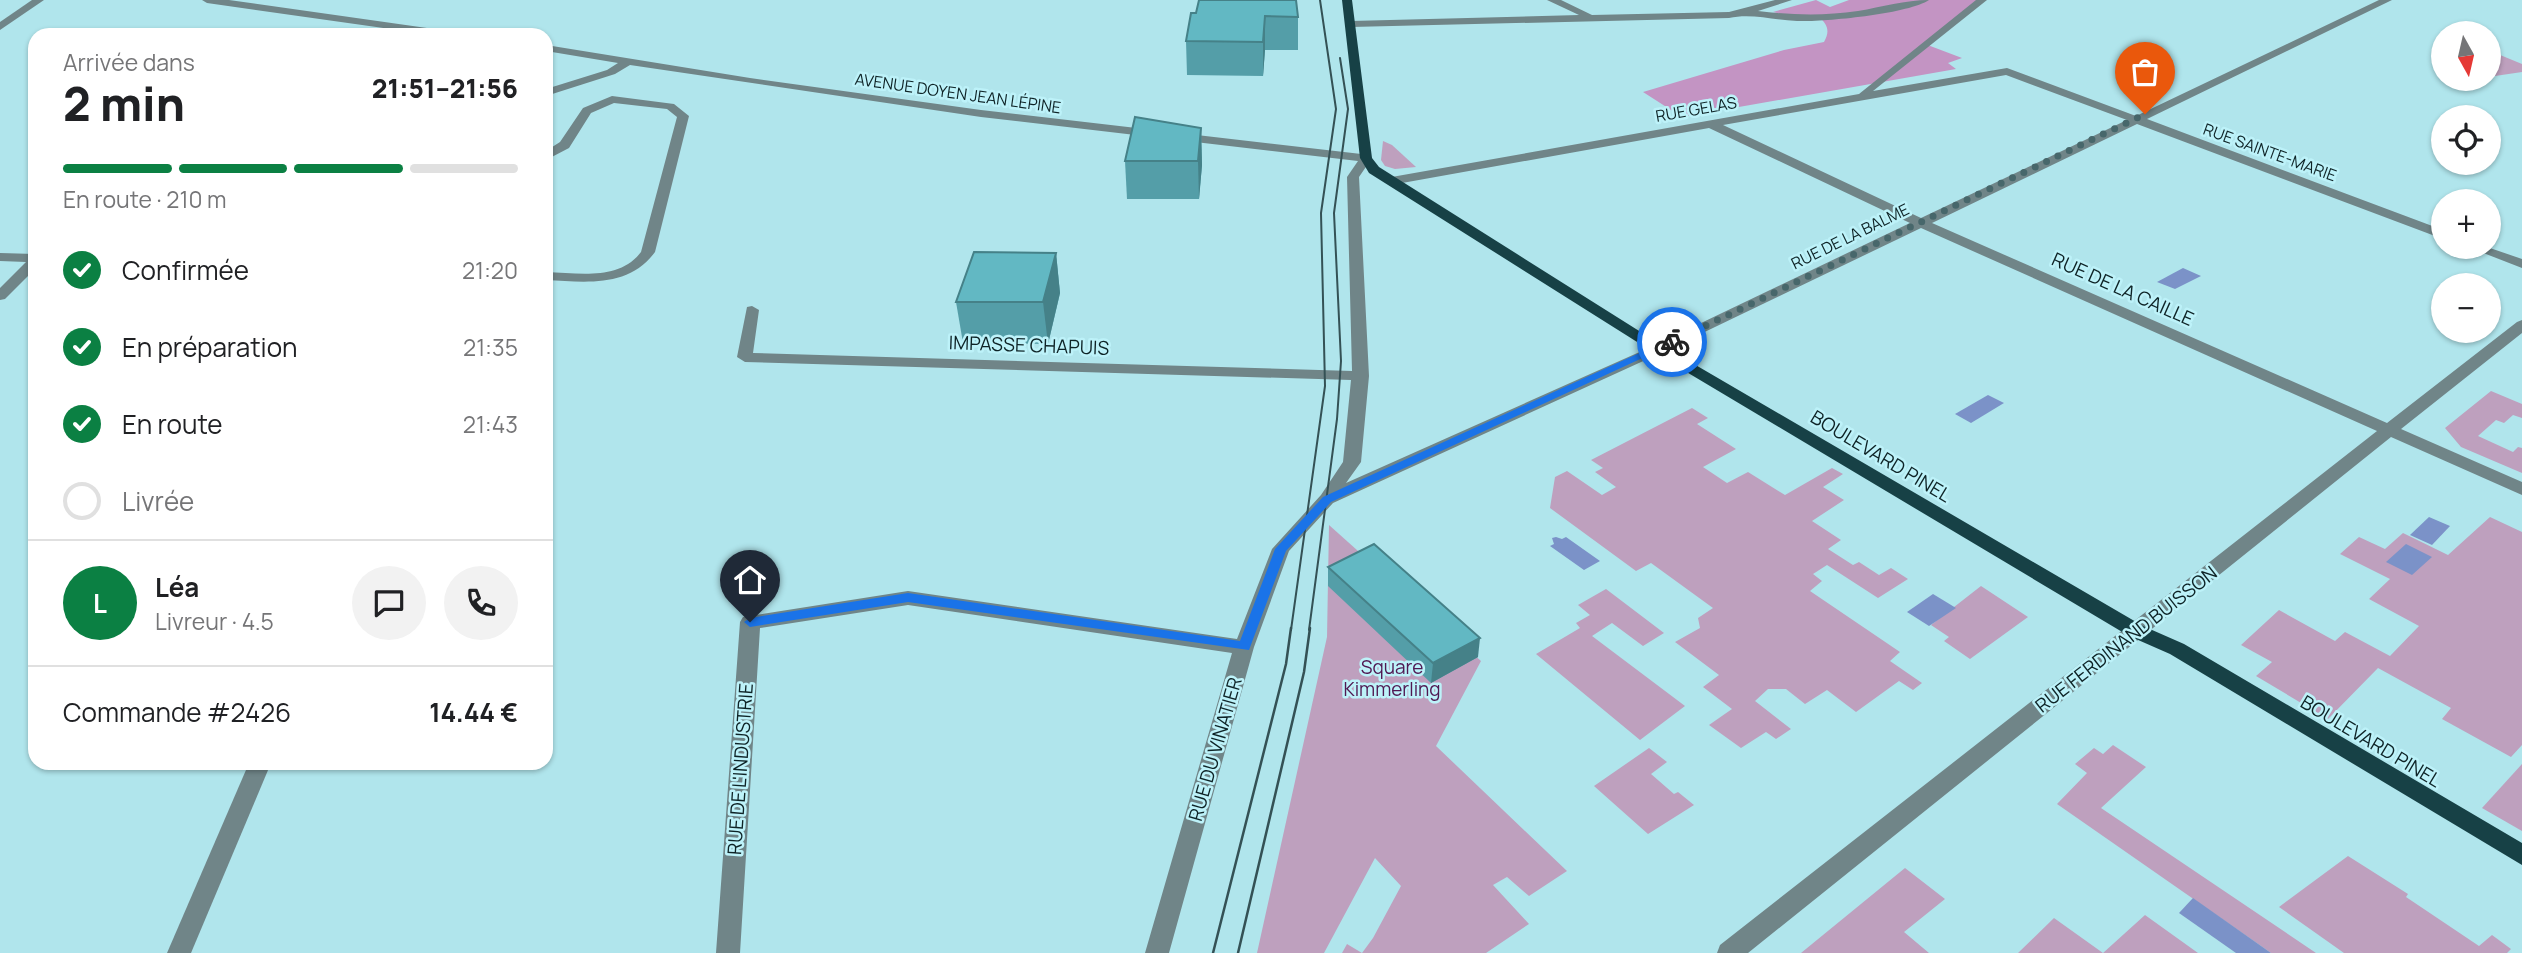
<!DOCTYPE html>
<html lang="fr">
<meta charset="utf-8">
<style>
:root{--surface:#fff;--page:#f2f2f2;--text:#202124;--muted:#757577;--line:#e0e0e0;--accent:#0b8043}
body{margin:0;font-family:Manrope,sans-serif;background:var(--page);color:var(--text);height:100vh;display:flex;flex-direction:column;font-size:26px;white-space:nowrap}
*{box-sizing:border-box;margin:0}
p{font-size:23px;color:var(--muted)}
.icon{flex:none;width:38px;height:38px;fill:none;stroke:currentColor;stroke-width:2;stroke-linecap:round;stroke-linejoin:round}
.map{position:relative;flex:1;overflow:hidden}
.panel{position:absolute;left:28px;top:28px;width:525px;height:742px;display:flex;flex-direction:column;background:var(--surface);border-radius:21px;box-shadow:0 2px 5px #0004}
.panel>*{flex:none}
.needle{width:46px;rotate:172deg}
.fabs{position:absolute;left:2431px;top:21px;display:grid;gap:14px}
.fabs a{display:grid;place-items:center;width:70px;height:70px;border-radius:50%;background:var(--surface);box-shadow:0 2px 5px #0004;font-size:35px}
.pin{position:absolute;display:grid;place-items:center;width:60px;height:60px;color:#fff;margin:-72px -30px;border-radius:50% 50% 50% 0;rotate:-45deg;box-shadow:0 0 7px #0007}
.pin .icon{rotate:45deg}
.courier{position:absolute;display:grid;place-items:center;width:70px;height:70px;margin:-35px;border:5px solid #1a73e8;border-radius:50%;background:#fff;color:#222;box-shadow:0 2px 9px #0007}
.overview em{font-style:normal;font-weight:800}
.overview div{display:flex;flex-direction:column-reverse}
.overview{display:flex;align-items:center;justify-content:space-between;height:119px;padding:0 35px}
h1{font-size:46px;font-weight:800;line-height:52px}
.bar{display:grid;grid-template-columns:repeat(4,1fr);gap:10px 7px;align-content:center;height:84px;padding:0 35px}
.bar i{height:9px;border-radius:5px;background:var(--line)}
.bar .on{background:var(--accent)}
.bar p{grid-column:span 4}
.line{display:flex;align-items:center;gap:18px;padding:0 35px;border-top:2px solid var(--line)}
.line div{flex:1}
.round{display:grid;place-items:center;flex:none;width:74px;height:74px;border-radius:37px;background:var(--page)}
ol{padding:0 35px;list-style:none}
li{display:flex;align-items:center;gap:21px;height:77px}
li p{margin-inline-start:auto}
li .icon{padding:7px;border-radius:50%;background:var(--accent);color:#fff;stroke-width:4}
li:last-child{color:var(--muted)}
li i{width:38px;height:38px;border:4px solid var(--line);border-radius:50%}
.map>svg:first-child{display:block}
.green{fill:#bea0be}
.forest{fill:#c394c3}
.water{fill:#7b92c8}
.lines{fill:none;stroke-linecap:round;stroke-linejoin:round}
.minor{fill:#708588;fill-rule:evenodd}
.major{fill:#174146;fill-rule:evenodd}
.tram-far1{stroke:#345155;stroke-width:2}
.tram{stroke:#345155;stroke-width:2.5}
.wall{fill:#549ea8}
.shaded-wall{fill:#458188}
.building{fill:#62b8c3;stroke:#458188;stroke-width:2}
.route{fill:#1a73e8}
.done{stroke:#47676b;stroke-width:7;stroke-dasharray:0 12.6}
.labels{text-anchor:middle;stroke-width:5;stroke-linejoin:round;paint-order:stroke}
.far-street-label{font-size:16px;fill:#0e2326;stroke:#bdf2f9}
.street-label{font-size:19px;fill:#0e2326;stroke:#bdf2f9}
.park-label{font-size:19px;fill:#501852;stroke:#bdf2f9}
</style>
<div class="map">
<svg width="2522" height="953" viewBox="0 0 2522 953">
<rect width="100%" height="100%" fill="#b0e5ec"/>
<!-- green -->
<g class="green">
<polygon points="2488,50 2522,64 2522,72 2495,76 2489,74"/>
<polygon points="1383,141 1392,145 1416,167 1395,169 1385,166 1381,160"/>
<polygon points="2491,391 2522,404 2522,418 2513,415 2504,423 2496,420 2478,436 2513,452 2518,447 2522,448 2522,473 2461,447 2445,428"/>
<polygon points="1692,408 1708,418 1697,424 1736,449 1703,467 1727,483 1748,472 1785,495 1832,468 1843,474 1823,487 1844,500 1812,521 1841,540 1828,549 1853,565 1859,562 1879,575 1891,568 1908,579 1878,598 1827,565 1813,574 1822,581 1810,591 1900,652 1890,661 1922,683 1913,690 1899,681 1856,712 1827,690 1805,704 1786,689 1768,689 1755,701 1791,729 1776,739 1766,732 1741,748 1709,725 1732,709 1703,687 1719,675 1675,642 1700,628 1698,618 1713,608 1651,563 1636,571 1550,508 1555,477 1567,471 1602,495 1616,487 1595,472 1603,468 1591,460"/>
<polygon points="2490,517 2522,532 2522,745 2511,757 2442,719 2451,708 2378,668 2328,719 2256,676 2272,662 2241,645 2279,610 2335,641 2345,632 2390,656 2419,626 2369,599 2390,579 2340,554 2359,537 2385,549 2403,533 2448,555"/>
<polygon points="1329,525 1481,661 1436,746 1567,871 1529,896 1507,877 1493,885 1529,924 1486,953 1342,953 1347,944 1362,953 1373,938 1401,886 1375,858 1324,953 1257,953 1327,637"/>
<polygon points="1981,586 2028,617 1970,659 1944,641 1949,637 1931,625"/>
<polygon points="1606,589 1664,633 1643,646 1612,623 1592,636 1685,706 1640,740 1536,654 1580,628 1576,623 1590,615 1578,605"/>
<polygon points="2113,745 2146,767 2101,808 2316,953 2271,953 2057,804 2087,773 2075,764 2094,748 2103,754"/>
<polygon points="1649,748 1667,762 1651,774 1674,794 1678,792 1694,805 1648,834 1594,786"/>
<polygon points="2522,764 2522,831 2482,808"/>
<polygon points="2348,856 2408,894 2406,897 2479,946 2492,935 2511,949 2507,953 2344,953 2279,907"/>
<polygon points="1905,868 1945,899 1904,932 1929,953 1801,953"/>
<polygon points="2145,915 2198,953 2018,953 2054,918 2103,953"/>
</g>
<!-- forest -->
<path class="forest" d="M1816 0 1830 7 1849 0H1977L1925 44 1962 58 1948 63 1956 69 1682 117 1643 92 1784 50 1824 42C1830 31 1828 25 1819 17L1788 16 1773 12Z"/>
<!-- water -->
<g class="water">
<polygon points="2183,268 2201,276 2175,289 2157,282"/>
<polygon points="1988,395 2004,403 1971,423 1955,414"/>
<polygon points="2429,517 2450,526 2432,545 2410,535"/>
<polygon points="1556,537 1562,539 1566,537 1600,561 1584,570 1550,546 1554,544 1552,538"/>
<polygon points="2406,544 2432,557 2412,575 2386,562"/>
<polygon points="1933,594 1956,608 1929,626 1907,612"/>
<polygon points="2193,898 2271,953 2236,953 2179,913"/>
</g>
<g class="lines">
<!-- minor -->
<g class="minor">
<polygon points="32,0 44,0 0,30 0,22"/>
<polygon points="202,0 229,0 455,32 460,35 433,35 207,3"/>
<path d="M1547 0H1561L1592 15 1729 12 1775 0H1792L1758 11C1791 15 1824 16 1858 11 1882 7 1905 0 1929 0 1908 14 1824 22 1797 21 1773 20 1751 13 1729 18L1351 27 1346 24 1351 21 1579 15Z"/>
<path d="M1976 0H1987L1873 91 2007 68 2136 116 2379 0H2392L2147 119 2443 230V239L2137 124 1932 223 2387 423 2517 322 2522 320V333L2401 429 2522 482V495L2391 437 1748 953H1717L1720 945 2377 431 1921 228 1663 352 1333 503 1289 551 1254 647 1169 953H1145L1232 653 908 605 760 628 740 953H716L740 622 743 617 908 591 1237 639 1272 549 1321 495 1343 462 1351 380 745 362 737 357 747 307 752 306 759 310 753 353 1352 371 1347 177 1358 161 981 117 630 65 615 74 546 96V89L607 70 618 63 546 51V45L750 78 981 110 1370 155 1372 158 1359 177 1369 376 1361 462 1346 483 1653 346 1910 223 1709 128 1391 185 1385 181 1386 178 1859 94ZM2006 75 2127 120 1921 218 1723 125Z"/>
<path d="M612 96 674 104 689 116 655 252C629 288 586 282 546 280V272C579 273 619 281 641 252L677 117 667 109 614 103 591 113 569 148 546 160V151L560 142 583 108Z"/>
<polygon points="2468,247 2487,247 2522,259 2522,268"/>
<polygon points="0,253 35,254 35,269 5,299 0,300 0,288 26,262 0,261"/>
<polygon points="249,763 271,763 191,953 167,953"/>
</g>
<!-- major -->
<polygon class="major" points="1342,0 1352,0 1372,158 1379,167 1663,346 2143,626 2184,644 2522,843 2522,865 2170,654 2129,636 1653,352 1369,173 1360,158"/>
<!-- tram-far1 -->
<g class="tram-far1">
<polyline points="1291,630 1325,386 1321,213 1336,109 1320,0"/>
<polyline points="1309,630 1337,419 1341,361 1334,213 1348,109 1340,58"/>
</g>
<!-- tram -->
<g class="tram">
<polyline points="1213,953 1286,664 1291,628"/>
<polyline points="1238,953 1304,672 1310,628"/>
</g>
</g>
<!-- wall -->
<g class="wall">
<polygon points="1191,13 1298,17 1298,50 1265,50 1263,76 1187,75 1186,41"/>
<polygon points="1201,128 1202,165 1199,199 1127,199 1125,161"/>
<polygon points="1056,253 1060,293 1048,344 963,343 956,302"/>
<polygon points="1328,567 1478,657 1431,683 1328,586"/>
</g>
<!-- shaded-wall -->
<g class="shaded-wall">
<polygon points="1265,16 1265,50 1263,76 1263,42"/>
<polygon points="1201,128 1202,165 1199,199 1198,161"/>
<polygon points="1056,253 1060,293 1048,344 1043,302"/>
<polygon points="1480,638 1478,657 1431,683 1433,663"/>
</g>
<!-- building -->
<g class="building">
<polygon points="1199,0 1296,0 1298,17 1265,16 1263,42 1186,41 1191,13 1196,13"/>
<polygon points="1135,117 1201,128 1198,161 1125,161"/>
<polygon points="974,252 1056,253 1043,302 956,302"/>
<polygon points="1374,544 1480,638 1433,663 1328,567"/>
</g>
<!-- route -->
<polygon class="route" points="1668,340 1677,342 1331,502 1286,551 1249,650 908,602 750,627 744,622 750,618 908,593 1240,641 1275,549 1323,497"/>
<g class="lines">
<!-- done -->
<polyline class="done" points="1672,342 2145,114"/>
</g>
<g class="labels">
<!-- far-street labels -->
<g class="far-street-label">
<text transform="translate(958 93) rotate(8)" y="6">AVENUE DOYEN JEAN LÉPINE</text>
<text transform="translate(1696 109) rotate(-10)" y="6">RUE GELAS</text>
<text transform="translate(2270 152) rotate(20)" y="6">RUE SAINTE-MARIE</text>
<text transform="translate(1850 236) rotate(-26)" y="6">RUE DE LA BALME</text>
</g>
<!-- street labels -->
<g class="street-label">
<text transform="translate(2123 289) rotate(24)" y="7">RUE DE LA CAILLE</text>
<text transform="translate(1029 345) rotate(2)" y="7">IMPASSE CHAPUIS</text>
<text transform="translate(1881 456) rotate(31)" y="7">BOULEVARD PINEL</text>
<text transform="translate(2126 639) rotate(-38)" y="7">RUE FERDINAND BUISSON</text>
<text transform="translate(2371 741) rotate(31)" y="7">BOULEVARD PINEL</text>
<text transform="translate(1215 749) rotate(-74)" y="7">RUE DU VINATIER</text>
<text transform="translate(740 769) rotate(-86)" y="7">RUE DE L'INDUSTRIE</text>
</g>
<!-- park labels -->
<g class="park-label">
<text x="1392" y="674">Square<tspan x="1392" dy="22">Kimmerling</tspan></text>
</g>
</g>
</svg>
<div class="fabs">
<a><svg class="needle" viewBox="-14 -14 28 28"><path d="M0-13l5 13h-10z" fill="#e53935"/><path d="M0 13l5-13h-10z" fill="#757577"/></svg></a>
<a><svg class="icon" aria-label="locate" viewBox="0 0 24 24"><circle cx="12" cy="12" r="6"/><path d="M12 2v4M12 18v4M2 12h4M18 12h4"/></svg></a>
<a>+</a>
<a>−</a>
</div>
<div class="pin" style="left:2145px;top:114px;background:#ea580c"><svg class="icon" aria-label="bag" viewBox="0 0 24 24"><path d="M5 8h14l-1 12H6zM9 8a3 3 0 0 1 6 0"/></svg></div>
<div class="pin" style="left:750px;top:622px;background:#1f2937"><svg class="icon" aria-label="home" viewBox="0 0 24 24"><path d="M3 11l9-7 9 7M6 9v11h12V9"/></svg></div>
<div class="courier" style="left:1672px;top:342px"><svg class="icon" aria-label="bike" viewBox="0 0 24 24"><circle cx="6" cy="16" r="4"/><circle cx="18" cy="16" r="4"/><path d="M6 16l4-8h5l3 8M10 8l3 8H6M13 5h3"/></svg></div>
<section class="panel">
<div class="overview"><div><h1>2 min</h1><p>Arrivée dans</p></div><em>21:51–21:56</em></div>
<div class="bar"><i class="on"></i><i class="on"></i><i class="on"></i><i></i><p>En route · 210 m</p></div>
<ol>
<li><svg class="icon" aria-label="check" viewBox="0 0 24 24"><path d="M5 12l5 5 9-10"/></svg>Confirmée<p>21:20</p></li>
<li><svg class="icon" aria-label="check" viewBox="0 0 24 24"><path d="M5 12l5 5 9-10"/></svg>En préparation<p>21:35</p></li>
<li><svg class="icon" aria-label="check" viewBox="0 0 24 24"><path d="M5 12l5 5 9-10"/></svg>En route<p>21:43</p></li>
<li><i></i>Livrée</li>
</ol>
<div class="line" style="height:126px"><b class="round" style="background:var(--accent);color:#fff">L</b><div><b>Léa</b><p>Livreur · 4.5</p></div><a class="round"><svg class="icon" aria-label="chat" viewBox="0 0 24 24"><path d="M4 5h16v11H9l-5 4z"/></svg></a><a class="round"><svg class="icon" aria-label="phone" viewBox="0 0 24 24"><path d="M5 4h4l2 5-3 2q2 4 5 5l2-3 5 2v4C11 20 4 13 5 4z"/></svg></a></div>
<div class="line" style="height:91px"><div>Commande #2426</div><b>14.44 €</b></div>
</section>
</div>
